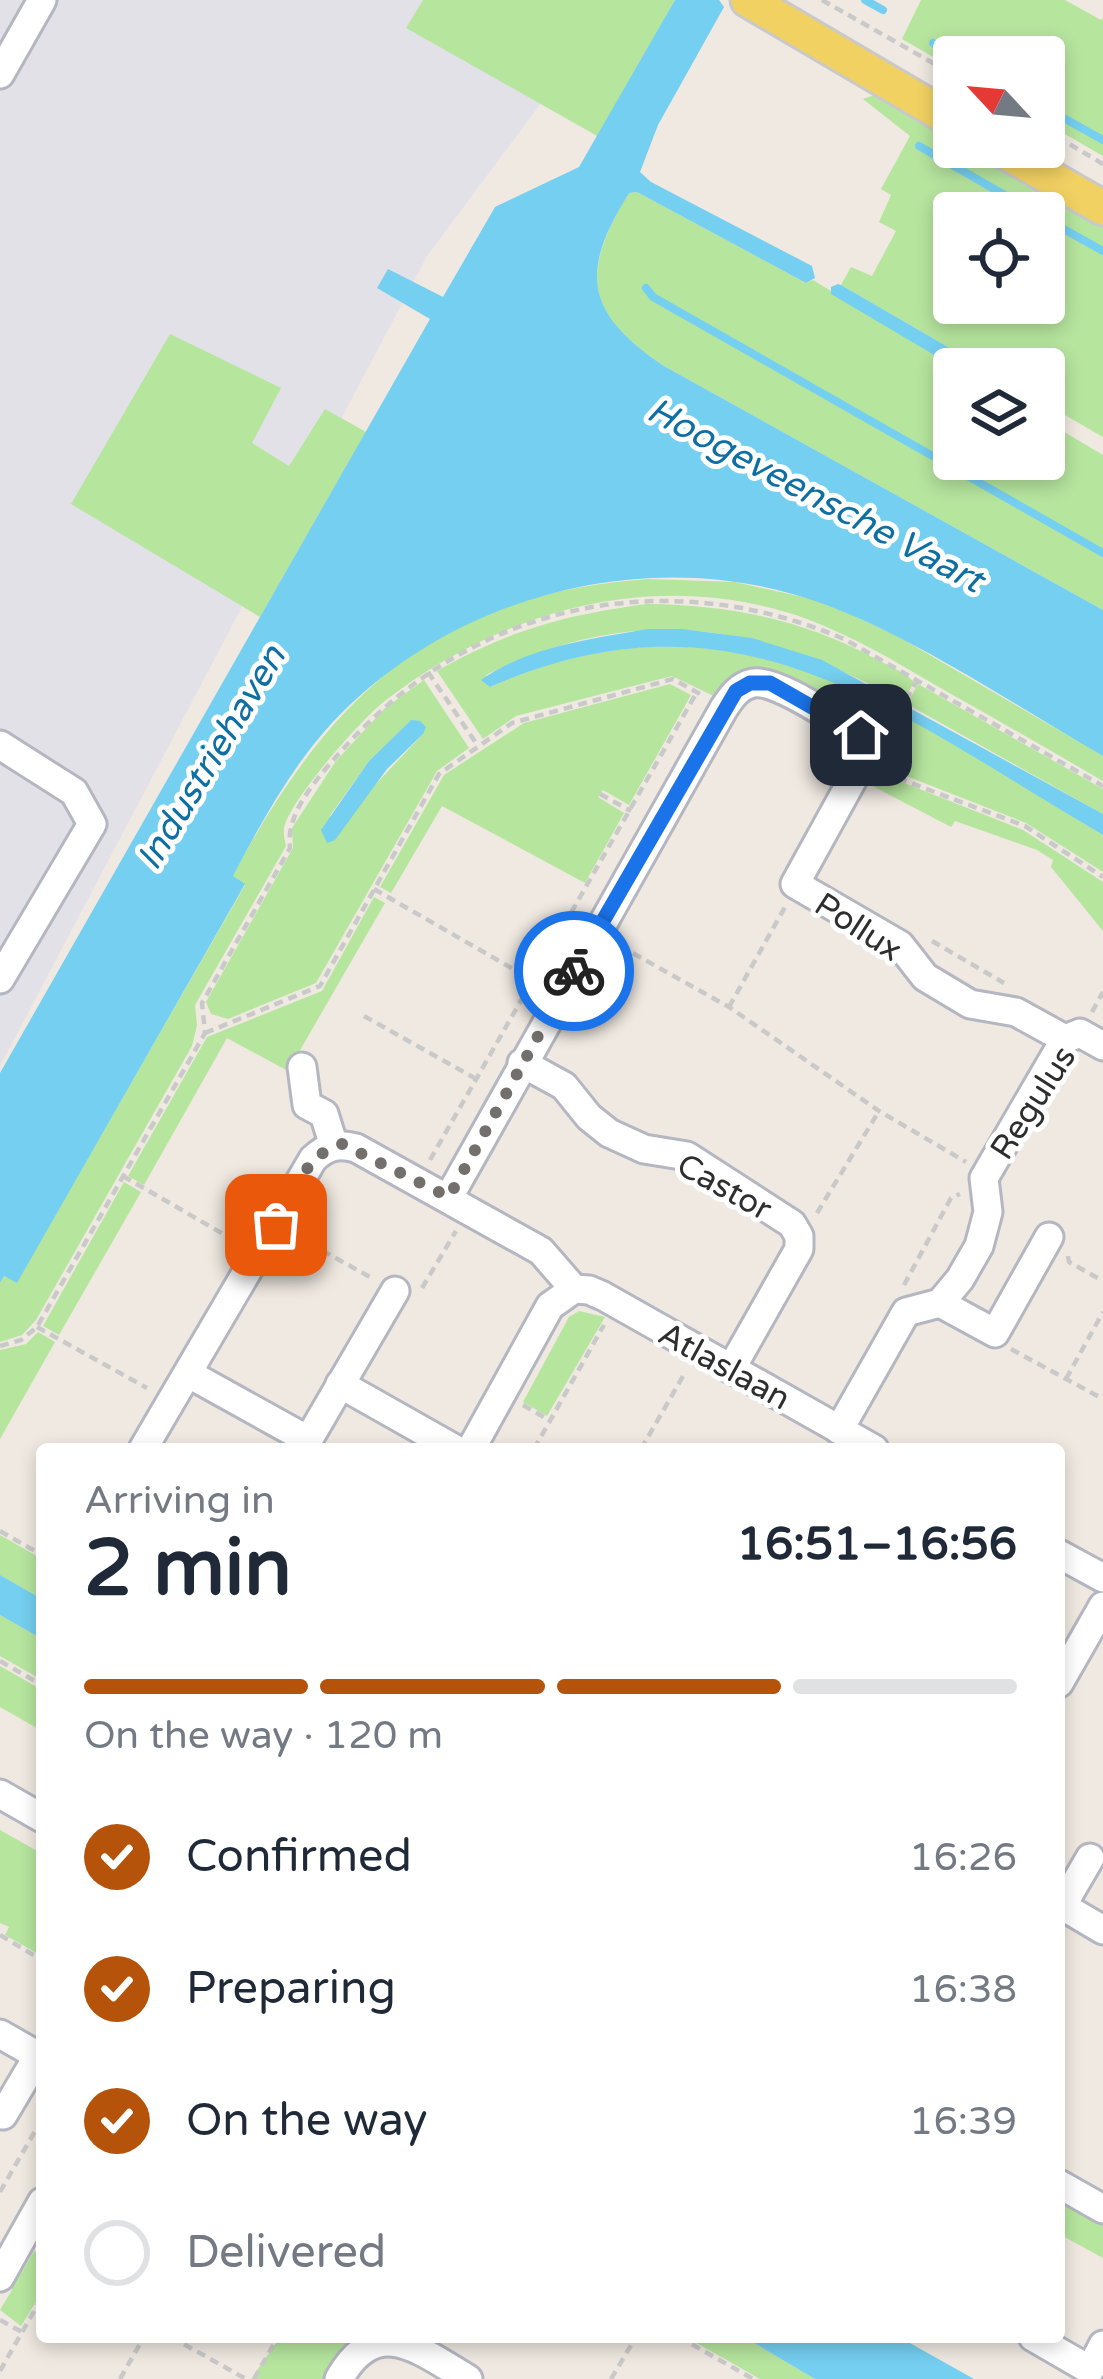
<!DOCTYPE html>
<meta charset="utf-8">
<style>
:root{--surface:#fff;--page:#f6f6f7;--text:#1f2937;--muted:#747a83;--line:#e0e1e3;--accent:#b45309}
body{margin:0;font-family:"Varela Round",sans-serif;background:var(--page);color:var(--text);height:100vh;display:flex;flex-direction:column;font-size:45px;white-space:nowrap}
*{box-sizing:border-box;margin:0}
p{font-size:39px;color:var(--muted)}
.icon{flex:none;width:66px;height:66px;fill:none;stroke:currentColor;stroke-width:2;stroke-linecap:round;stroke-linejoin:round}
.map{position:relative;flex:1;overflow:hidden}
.panel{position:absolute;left:36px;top:1443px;width:1029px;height:900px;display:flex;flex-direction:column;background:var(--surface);border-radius:12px;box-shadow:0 6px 18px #0003}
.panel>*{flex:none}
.needle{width:78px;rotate:296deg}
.controls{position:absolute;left:933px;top:36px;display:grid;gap:24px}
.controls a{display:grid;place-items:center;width:132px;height:132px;border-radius:12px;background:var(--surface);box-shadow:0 6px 18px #0003;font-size:60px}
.pin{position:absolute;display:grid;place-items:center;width:102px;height:102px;color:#fff;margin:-51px;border-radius:24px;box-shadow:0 6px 18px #0006}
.courier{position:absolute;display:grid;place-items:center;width:120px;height:120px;margin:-60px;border:9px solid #1a73e8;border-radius:50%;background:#fff;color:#222;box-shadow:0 3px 15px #0007}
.headline em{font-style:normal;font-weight:700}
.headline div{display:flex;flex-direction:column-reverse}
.headline{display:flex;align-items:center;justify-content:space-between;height:204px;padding:0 48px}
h1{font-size:78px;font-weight:700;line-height:90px}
.bar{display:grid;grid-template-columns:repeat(4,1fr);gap:18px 12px;align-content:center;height:144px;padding:0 48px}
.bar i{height:15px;border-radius:9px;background:var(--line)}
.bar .on{background:var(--accent)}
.bar p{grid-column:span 4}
ol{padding:0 48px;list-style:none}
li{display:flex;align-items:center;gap:36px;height:132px}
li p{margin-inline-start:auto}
li .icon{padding:12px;border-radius:50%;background:var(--accent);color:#fff;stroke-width:4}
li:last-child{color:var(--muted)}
li i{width:66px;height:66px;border:6px solid var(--line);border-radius:50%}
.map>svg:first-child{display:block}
.industrial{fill:#e3e1e8}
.green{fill:#b6e59e;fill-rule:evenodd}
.water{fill:#75cff0}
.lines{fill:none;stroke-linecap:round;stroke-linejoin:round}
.stream{stroke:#75cff0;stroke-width:8}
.minor-casing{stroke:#b4b7c1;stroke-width:33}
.major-casing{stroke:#c9c9c9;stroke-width:39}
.path{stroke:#c9c9c9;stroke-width:4.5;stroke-dasharray:9 6;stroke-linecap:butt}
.minor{stroke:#fff;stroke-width:27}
.major{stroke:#f2d163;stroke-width:33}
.done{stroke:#726f6d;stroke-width:12;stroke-dasharray:0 21.6}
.route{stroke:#1a73e8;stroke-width:15}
.labels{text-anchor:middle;stroke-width:10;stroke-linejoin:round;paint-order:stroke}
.street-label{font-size:33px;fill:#2e2e2e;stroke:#fff}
.water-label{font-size:36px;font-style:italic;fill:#0d6fa3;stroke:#fff}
</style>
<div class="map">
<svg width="1103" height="2379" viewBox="0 0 1103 2379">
<rect width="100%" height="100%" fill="#efe9e1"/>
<!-- industrial -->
<polygon class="industrial" points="0,0 618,0 427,256 0,1066"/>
<!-- green -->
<g class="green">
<polygon points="423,0 675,0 599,137 406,28"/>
<polygon points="921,0 1065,0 1101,20 1103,17 1103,156 1044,122 1044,57 954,57 954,69 902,39"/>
<polygon points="880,93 954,137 954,147 972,147 1103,224 1103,248 918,142 915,146 1032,213 954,213 954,303 1044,303 1044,220 1103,255 1103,437 1044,403 1044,369 986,369 841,285 851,267 872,276 896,231 879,222 891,195 881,189 910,136 863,99"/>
<path d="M637 192 806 283 813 280 958 369H954V459H1044V420L1103 455V610L664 366C582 311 582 274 628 193Z"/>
<polygon points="170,334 281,388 252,443 289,466 325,409 366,432 260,617 71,504"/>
<path d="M648 579 735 582 812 599 852 615 899 637 1103 756V781C1048 749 992 717 937 686 895 661 852 636 807 619 659 566 506 608 386 700 362 718 289 801 284 828 283 834 285 840 286 846L195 1005 197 1025 192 1046 36 1320 22 1335 0 1342V1283L4 1276 17 1282 245 885 232 877C329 696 435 594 648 579Z"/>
<path d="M647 604C729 605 801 619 874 658 888 665 903 671 914 682L903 702C761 623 638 601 486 675L490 687C740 577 895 713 1103 835V872L1026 823 873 763 885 740 769 674 718 698 672 676 516 716 483 739 437 671C510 630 564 615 647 604Z"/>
<path d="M424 680 469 748 437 771 316 983 228 1019 211 1014 206 1002 293 848 292 828 336 761 385 708ZM410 721 423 734 359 802 329 817 369 761Z"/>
<polygon points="670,684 691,695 629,805 603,790 598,797 624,813 585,883 442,806 391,893 380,887 444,775 524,723"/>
<polygon points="918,684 1103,789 1103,814 907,704"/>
<polygon points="869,769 1023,830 1103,882 1103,931 1051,867 1053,860 1037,850 955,821 951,827 863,781"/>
<polygon points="374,897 385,903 288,1071 227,1038 144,1185 128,1176 207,1037 322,991"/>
<polygon points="124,1182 141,1192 59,1335 43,1326"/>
<polygon points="579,1311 605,1317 547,1416 523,1402 569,1317"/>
<polygon points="38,1332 55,1342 0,1439 0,1350 26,1344"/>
<polygon points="0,1535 42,1559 42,1599 0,1575"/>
<polygon points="0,1615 42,1639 42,1680 0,1656"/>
<polygon points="0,1666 42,1690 42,1731 0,1707"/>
<polygon points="0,1830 39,1852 42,1848 42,1956 5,1935 9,1927 0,1923"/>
<polygon points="1059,2196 1103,2221 1103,2258 1059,2234"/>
<polygon points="34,2251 42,2256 42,2292 21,2326 0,2310 12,2290 10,2279 13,2274 22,2272"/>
<polygon points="280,2337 362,2337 327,2379 251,2379"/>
<polygon points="686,2337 744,2337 815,2379 760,2379"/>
</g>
<!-- water -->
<g class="water">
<path d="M675 0H719L724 7 658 125 640 172 651 182 812 266 815 278 806 283 637 192 629 193C580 272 584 312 664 366L1103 610V756C1014 705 911 634 815 601 648 543 451 595 331 724 290 769 261 823 233 876L245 884 17 1283 4 1276 0 1283V1073L430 319 377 288 388 269 443 297 495 207 579 167Z"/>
<polygon points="838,284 841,285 986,369 958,369 831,294 831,287"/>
<path d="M648 629H682L752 638 822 660 1103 814V835C895 714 740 577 490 687L481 680C529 646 592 639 648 629Z"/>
<polygon points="411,720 420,721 426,727 423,734 387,769 335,840 327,843 321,830 369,761"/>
<polygon points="0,1575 42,1599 42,1639 0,1615"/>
<polygon points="744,2337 899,2337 974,2379 815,2379"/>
</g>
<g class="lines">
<!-- stream -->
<g class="stream">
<polyline points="865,0 883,10"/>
<polyline points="933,43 958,57"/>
<polyline points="1044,107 1103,140"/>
<polyline points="919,146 1036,213"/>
<polyline points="1044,218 1103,251"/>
<polyline points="646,288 653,297 1103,553"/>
</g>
<!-- minor casing -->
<g class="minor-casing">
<g id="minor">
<polyline points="0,74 42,0"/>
<polyline points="0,745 74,792 92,824 0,979"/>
<polyline points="522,1063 564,1086 589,1117 609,1133 644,1149 687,1156 792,1224 799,1236 799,1249 731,1369"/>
<polyline points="302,1067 307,1105 324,1114 334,1146"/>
<path d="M449 1197 724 708C732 696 739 686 753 683 778 679 837 722 861 735L871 746 795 884 900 945 925 977 970 1004 1016 1012 1065 1039"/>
<polyline points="574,1289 589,1290 603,1296 874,1449"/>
<polyline points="940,1303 995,1333 1049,1237"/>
<polyline points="189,1374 308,1440"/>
<polyline points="340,1384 455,1449"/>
<polyline points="839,1430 906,1312 940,1303 960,1279 979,1246 988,1212 984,1178 1065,1039 1080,1033 1103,1046"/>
<path d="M143 1449 313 1159C327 1146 338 1143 356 1148L541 1251 574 1289"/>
<polyline points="303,1449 395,1291"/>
<polyline points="471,1449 550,1306 574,1289"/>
<polyline points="1059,1554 1103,1578"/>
<polyline points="1059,1683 1103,1606"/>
<polyline points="0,1794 42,1818"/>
<polyline points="1059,1904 1103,1930"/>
<polyline points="1062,1906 1090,1858"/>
<polyline points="0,2034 42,2058"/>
<polyline points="0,2113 3,2115 38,2056"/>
<polyline points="1059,2184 1103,2209"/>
<polyline points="0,2277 42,2202"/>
<polyline points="1033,2337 1090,2370 1103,2345"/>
<path d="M339 2379C377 2313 419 2350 468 2379"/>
</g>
</g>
<!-- major casing -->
<g class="major-casing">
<g id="major">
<polyline points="748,0 954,121"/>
<polyline points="997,147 1103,208"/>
</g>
</g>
<!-- path -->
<g class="path">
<polyline points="822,0 954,75"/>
<polyline points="1044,129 1103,164"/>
<polyline points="428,672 478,746"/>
<polyline points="891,726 918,679"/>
<polyline points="884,773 1025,826 1103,877"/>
<polyline points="600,794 631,811"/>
<polyline points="374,889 541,985"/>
<polyline points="932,941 1004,983"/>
<polyline points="620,946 729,1007 879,1111 966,1162"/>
<polyline points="729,1007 785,907"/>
<polyline points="1092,1012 1103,992"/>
<polyline points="364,1016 478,1080"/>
<polyline points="205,1033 320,986 439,774 512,723 673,679 700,694"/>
<polyline points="430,1160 697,692"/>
<polyline points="123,1176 237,1242"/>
<polyline points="817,1213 879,1111"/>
<polyline points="296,1236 370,1277"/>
<polyline points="1068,1256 1069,1262 1103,1281"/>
<polyline points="904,1285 951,1198 960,1194"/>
<polyline points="422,1288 456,1231"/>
<polyline points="37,1327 147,1388"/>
<path d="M0 1346 21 1340 37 1327 205 1033 202 1003 290 848C285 811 321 774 345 747 475 602 666 563 844 639L1103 786"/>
<polyline points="1011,1349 1103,1399"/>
<polyline points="1066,1379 1103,1312"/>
<polyline points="523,1405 549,1420"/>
<polyline points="534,1449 604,1325"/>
<polyline points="641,1449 686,1371"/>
<polyline points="0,1531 42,1555"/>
<polyline points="0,1661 42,1685"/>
<polyline points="0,1935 42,1960"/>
<polyline points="0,2192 42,2119"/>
<polyline points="0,2320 22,2332"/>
<polyline points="171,2337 246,2379"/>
<polyline points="679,2337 753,2379"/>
<polyline points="0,2371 42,2297"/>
<polyline points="120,2379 144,2337"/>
<polyline points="254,2379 278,2337"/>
<polyline points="611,2379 636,2337"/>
</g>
<!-- minor -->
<use href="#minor" class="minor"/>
<!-- major -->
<use href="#major" class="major"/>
</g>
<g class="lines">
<!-- done -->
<path class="done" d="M276 1225C293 1194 306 1153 342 1144L449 1197 574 971"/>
<!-- route -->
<polyline class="route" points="574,971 736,691 750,683 770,683 861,735"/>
</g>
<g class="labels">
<!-- street labels -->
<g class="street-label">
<text transform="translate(859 926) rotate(33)" y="12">Pollux</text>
<text transform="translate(1032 1102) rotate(-57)" y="12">Regulus</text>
<text transform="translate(725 1186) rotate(29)" y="12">Castor</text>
<text transform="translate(725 1365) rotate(29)" y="12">Atlaslaan</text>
</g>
<!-- water labels -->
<g class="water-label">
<text transform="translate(816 494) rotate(28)" y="13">Hoogeveensche Vaart</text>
<text transform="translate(210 757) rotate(-59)" y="13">Industriehaven</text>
</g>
</g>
</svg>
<div class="controls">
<a><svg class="needle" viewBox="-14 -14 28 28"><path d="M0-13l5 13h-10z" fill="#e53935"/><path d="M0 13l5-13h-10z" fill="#747a83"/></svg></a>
<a><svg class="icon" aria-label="locate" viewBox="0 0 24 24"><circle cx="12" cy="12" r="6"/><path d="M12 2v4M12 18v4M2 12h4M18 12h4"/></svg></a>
<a><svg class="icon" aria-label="layers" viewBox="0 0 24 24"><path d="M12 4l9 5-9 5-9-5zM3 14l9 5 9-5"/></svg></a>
</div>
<div class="pin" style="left:276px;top:1225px;background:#ea580c"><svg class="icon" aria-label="bag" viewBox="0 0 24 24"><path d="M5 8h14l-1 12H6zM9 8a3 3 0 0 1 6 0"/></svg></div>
<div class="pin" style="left:861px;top:735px;background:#1f2937"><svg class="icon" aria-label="home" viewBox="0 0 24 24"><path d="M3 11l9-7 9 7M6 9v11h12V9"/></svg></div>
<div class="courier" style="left:574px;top:971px"><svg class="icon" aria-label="bike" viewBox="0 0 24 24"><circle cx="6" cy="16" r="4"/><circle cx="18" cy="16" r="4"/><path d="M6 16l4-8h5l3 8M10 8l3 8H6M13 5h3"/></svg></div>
<section class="panel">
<div class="headline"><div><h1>2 min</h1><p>Arriving in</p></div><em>16:51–16:56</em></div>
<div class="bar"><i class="on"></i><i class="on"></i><i class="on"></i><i></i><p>On the way · 120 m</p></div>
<ol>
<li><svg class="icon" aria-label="check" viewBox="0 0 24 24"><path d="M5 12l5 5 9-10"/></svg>Confirmed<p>16:26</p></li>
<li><svg class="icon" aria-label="check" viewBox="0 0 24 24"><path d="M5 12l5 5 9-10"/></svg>Preparing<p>16:38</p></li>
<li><svg class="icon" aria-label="check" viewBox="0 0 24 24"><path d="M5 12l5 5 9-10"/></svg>On the way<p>16:39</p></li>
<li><i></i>Delivered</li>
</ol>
</section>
</div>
